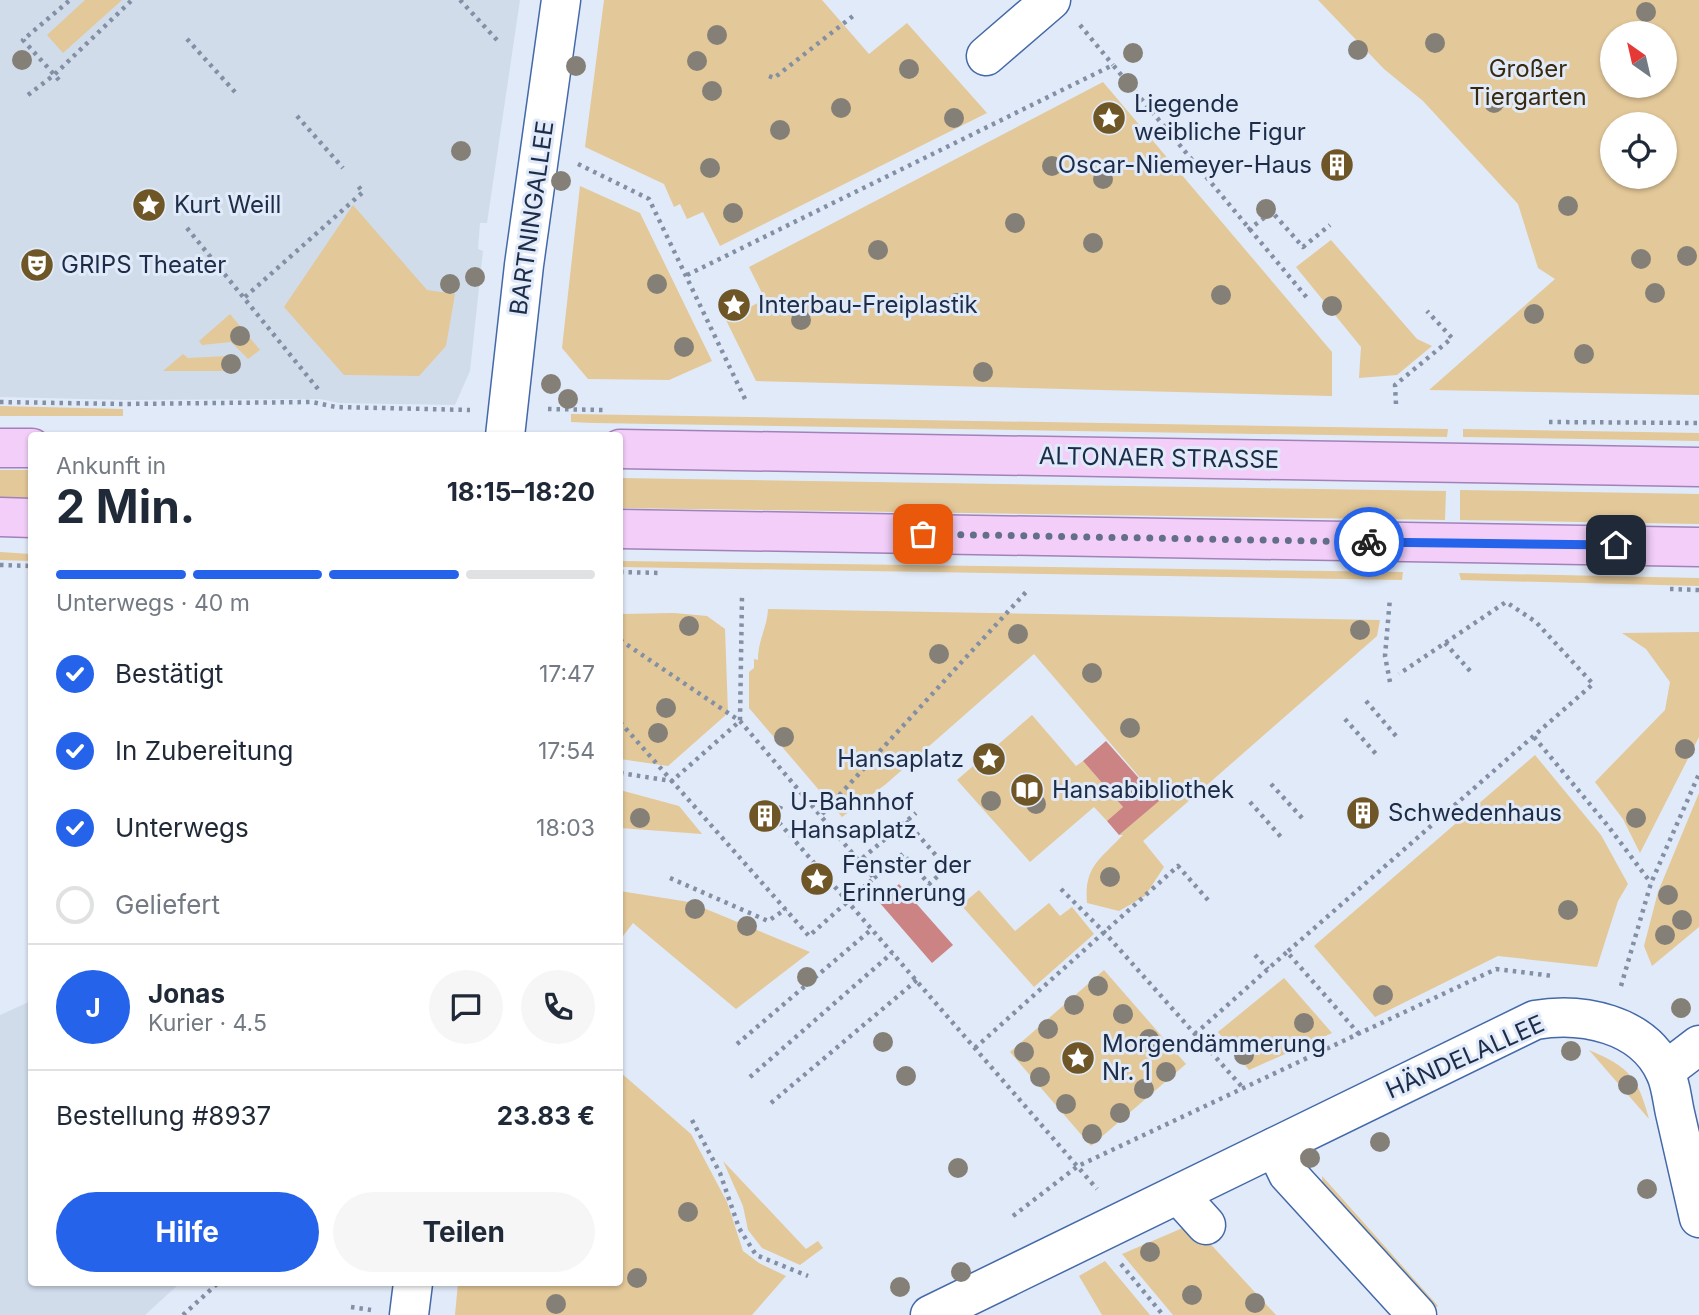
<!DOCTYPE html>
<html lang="de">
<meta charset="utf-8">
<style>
:root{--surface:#fff;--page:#f6f6f7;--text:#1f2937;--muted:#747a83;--line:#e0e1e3;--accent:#2563eb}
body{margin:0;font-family:Inter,sans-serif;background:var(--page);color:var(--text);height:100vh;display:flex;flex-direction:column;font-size:26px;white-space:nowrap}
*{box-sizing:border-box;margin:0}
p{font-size:23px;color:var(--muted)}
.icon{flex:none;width:38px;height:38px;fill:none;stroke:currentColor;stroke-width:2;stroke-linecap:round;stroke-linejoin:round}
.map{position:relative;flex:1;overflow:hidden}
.side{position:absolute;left:28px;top:432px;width:595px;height:854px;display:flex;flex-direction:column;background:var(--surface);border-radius:7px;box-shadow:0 2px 5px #0004}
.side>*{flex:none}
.needle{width:46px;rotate:326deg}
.tools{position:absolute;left:1600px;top:21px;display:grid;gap:14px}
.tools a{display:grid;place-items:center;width:77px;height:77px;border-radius:50%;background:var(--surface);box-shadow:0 2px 5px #0004;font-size:35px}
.pin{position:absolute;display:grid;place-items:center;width:60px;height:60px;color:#fff;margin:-30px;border-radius:14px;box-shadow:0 4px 10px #0006}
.courier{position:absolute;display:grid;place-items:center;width:70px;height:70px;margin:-35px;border:5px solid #2563eb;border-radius:50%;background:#fff;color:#222;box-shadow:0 2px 9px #0007}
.head em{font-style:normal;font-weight:700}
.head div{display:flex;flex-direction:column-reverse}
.head{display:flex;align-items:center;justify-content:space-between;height:119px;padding:0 28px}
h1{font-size:46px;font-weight:700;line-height:52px}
.bar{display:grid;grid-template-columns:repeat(4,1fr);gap:10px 7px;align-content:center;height:84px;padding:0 28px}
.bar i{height:9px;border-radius:5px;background:var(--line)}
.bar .on{background:var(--accent)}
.bar p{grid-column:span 4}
.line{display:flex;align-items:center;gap:18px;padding:0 28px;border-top:2px solid var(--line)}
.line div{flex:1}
.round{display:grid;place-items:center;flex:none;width:74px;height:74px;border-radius:37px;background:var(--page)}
ol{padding:0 28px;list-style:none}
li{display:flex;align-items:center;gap:21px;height:77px}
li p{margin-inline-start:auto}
li .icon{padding:7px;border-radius:50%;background:var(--accent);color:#fff;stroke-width:4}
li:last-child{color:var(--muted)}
li i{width:38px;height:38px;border:4px solid var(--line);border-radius:50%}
.button{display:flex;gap:14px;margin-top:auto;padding:14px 28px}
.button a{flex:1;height:80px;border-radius:42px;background:var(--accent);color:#fff;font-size:28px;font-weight:700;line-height:80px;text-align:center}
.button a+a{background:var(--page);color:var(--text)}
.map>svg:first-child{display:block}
.built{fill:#d1dceb}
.green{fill:#e3c899;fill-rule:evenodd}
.water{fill:#cb8483}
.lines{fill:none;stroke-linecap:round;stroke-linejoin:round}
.minor-casing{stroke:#4469a9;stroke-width:41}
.major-casing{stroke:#a281b9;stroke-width:41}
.path{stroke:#838fa4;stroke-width:4.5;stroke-dasharray:3.5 5;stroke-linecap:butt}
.minor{stroke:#fff;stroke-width:38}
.major{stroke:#f2cef9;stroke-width:38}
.tree{fill:#858077}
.done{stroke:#626f86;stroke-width:7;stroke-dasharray:0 12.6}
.route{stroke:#2563eb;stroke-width:9}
.labels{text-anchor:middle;stroke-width:6;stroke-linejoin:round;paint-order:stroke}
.park-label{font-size:24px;fill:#392a0e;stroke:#e1eaf8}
.poi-label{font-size:24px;fill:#1d2d49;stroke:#e1eaf8;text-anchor:start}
.street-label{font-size:24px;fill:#1d2d49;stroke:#e1eaf8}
</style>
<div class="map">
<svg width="1699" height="1315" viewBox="0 0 1699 1315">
<rect width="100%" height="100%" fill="#e1eaf8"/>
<!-- built -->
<g class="built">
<polygon points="0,0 520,0 487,223 480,223 478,249 483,251 470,371 455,405 339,403 320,399 125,400 0,397"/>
<polygon points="31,1001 32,1283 180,1283 145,1315 0,1315 0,1015"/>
</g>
<!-- green -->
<g class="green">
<polygon points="85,0 122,0 63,53 47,35"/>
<polygon points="604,0 822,0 869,54 907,23 987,113 720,246 703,212 687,219 680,204 674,207 664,184 585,147"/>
<path d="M1318 0H1699V395L1429 390 1555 279 1538 268 1518 204 1423 101 1384 69ZM1664 33V86H1612V33ZM1664 124V177H1612V124Z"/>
<polygon points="1103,82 1332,352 1332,396 756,381 726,320 765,299 749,267"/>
<polygon points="580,186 640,213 712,361 669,380 588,379 562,348"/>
<polygon points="353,205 427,290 455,294 446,346 419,376 344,375 284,307"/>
<polygon points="1331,240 1417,339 1432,346 1397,375 1359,378 1361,347 1296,267"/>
<polygon points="230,314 260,350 248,359 231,342 202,345 199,341"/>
<polygon points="183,354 188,358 227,356 238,366 231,371 163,371"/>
<polygon points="0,406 123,409 123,416 0,416"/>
<polygon points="571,414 1447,429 1448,429 1447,437 594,423 571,422"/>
<polygon points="1463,429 1699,433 1699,441 1463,437"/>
<polygon points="0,470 31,470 31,500 0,499"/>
<polygon points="620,478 1446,491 1445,520 620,508"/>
<polygon points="1460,490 1699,494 1699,524 1460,520"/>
<polygon points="0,552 31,554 31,561 0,560"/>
<polygon points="620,561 1403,572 1402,580 620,567"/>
<polygon points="1459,573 1699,578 1699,586 1461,580"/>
<path d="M768 609 1380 620 1377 636 1143 841 1164 867 1145 896 1119 911 1087 903C1084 867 1099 860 1123 835H1119L1159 800 1034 654 886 784 842 817 749 708V672L754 668V659L758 660C758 639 767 629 768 609Z"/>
<polygon points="674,613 707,616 725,629 728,713 668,766 620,759 620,614"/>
<polygon points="1699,632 1699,737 1640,853 1623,819 1595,782 1665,710 1670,682 1646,649 1622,633"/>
<polygon points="1032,715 1076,766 1083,761 1123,807 1107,821 1094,807 1030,862 957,780"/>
<polygon points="1535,755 1601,835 1628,884 1618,901 1597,967 1498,956 1375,1017 1314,946"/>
<polygon points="620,790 679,806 702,834 620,828"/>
<polygon points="1699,793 1699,927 1652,966 1644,946 1658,892"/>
<polygon points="979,890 1015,931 1049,903 1060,916 1072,907 1094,934 1034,987 961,905"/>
<polygon points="620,891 689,902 810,952 736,1009 633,923 620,940"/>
<polygon points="1104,970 1186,1064 1091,1146 1010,1052"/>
<polygon points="1284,978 1332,1033 1249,1070 1218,1032"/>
<path d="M1589 1050C1630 1068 1637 1076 1649 1119Z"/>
<polygon points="620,1072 691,1134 727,1202 743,1251 759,1263 786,1276 752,1315 455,1315 458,1283 620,1283"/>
<polygon points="723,1161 806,1249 818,1241 823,1248 800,1265 762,1248 748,1230 743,1206"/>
<polygon points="1322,1176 1438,1306 1428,1312 1323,1194"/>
<polygon points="1192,1224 1276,1315 1173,1315 1122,1254"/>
<polygon points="1105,1261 1150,1315 1102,1315 1079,1276"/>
</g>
<!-- water -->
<g class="water">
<polygon points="1106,741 1159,801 1119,835 1107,821 1123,807 1083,761"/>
<polygon points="899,884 953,945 932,963 879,902"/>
</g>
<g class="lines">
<!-- minor casing -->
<g class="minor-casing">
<g id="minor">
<polyline points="986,56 1051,0"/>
<polyline points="505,436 524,265 561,0"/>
<polyline points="1665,1071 1699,1045"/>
<polyline points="1275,1147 1288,1174 1417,1315"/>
<polyline points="1179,1195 1206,1225"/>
<polyline points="409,1315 413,1283"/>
<path d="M930 1315 1535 1020C1581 1012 1643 1023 1665 1072 1671 1084 1672 1100 1675 1113 1683 1148 1691 1183 1699 1218"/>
</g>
</g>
<!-- major casing -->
<g class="major-casing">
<g id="major">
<polyline points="0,448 32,448"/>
<polyline points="620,449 1699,467"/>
<polyline points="0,517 32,518"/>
<polyline points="620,529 1699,547"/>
</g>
</g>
<!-- path -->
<g class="path">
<polyline points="460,0 497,40"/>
<polyline points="1080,25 1113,65"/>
<polyline points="187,39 235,92"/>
<polyline points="769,76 774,78 853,16"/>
<polyline points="59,80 23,40 70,0"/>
<polyline points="28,95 54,75 132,0"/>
<polyline points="297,116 343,168"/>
<polyline points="578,164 649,199 745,399"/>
<polyline points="187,228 318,389"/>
<polyline points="1248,230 1272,212 1303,247 1330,225"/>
<polyline points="687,275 1113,65 1308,299"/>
<polyline points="245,297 363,192 358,186"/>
<polyline points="0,402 122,404 312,402 336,407 470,410"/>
<polyline points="1396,404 1395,385 1452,338 1427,311"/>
<polyline points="548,409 606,410"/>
<polyline points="1549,422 1699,423"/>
<polyline points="0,565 32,566"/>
<polyline points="620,572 661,573"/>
<polyline points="1670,589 1699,590"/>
<polyline points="620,640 740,721 859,861"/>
<polyline points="1445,643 1471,672"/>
<polyline points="1390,682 1385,656 1390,598"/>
<polyline points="1366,701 1396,736"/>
<polyline points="1345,719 1376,754"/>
<polyline points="620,722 672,781 740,721 742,596"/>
<polyline points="1534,737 1608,826 1651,883"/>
<polyline points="620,773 672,781 809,936 874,878 859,861 916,813"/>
<polyline points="1271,784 1303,819"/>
<polyline points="1250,802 1281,837"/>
<polyline points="773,814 776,819 781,806"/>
<polyline points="822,814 1026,592"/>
<polyline points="764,822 776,819 1097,1189"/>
<polyline points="670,878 768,921 786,909"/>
<polyline points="874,878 903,854 929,884 947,868 906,821"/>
<polyline points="1061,889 1105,933 1243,1088"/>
<polyline points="1255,955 1268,969"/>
<polyline points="1621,986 1651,883 1699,774"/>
<polyline points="1195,1034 1287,952"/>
<polyline points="1359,1034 1287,952 1593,684 1536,622 1506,602 1399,674"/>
<polyline points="737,1044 872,929"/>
<polyline points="975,1048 1178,866 1208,900"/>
<polyline points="750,1077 892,953"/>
<polyline points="771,1103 917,980"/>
<polyline points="692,1120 720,1173 739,1228 756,1255 808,1276"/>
<polyline points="1013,1216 1078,1166 1496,969 1553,976"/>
<polyline points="1121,1264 1163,1315"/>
<polyline points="351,1307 371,1310"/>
<polyline points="183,1315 218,1283"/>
</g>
<!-- minor -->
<use href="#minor" class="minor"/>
<!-- major -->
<use href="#major" class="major"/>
</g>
<!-- trees -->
<g class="tree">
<circle cx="1646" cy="12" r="10"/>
<circle cx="717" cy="35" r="10"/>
<circle cx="1435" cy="43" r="10"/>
<circle cx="1358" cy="50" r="10"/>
<circle cx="1133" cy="53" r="10"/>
<circle cx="22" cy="60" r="10"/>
<circle cx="697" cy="61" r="10"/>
<circle cx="576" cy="66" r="10"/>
<circle cx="909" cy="69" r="10"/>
<circle cx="1128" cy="83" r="10"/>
<circle cx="712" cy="91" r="10"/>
<circle cx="1494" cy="103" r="10"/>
<circle cx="841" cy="108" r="10"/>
<circle cx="954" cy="118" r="10"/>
<circle cx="780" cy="130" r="10"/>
<circle cx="461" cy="151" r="10"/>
<circle cx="1052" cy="166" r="10"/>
<circle cx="710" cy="168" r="10"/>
<circle cx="1103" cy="179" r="10"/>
<circle cx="561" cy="181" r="10"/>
<circle cx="1568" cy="206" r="10"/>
<circle cx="1266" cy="209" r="10"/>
<circle cx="733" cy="213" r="10"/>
<circle cx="1015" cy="223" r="10"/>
<circle cx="1093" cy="243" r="10"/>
<circle cx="878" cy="250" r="10"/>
<circle cx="1687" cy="256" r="10"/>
<circle cx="1641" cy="259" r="10"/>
<circle cx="475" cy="277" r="10"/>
<circle cx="450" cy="284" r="10"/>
<circle cx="657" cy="284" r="10"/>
<circle cx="1655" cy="293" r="10"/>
<circle cx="1221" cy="295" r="10"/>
<circle cx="957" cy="303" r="10"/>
<circle cx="1332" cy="306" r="10"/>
<circle cx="1534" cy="314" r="10"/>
<circle cx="801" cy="320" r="10"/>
<circle cx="240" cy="336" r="10"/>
<circle cx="684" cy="347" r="10"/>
<circle cx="1584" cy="354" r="10"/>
<circle cx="231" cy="364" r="10"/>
<circle cx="983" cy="372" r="10"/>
<circle cx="551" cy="384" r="10"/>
<circle cx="568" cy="399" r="10"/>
<circle cx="689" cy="626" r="10"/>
<circle cx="1360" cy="630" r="10"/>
<circle cx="1018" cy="634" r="10"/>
<circle cx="939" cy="654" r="10"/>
<circle cx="1092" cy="673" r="10"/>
<circle cx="666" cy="708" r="10"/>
<circle cx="1130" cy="728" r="10"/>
<circle cx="658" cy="733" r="10"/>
<circle cx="784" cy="737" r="10"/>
<circle cx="1685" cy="749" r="10"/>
<circle cx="991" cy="801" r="10"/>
<circle cx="1036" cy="804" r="10"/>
<circle cx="640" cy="818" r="10"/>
<circle cx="1636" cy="818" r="10"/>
<circle cx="1110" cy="877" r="10"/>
<circle cx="1668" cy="895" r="10"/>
<circle cx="695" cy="909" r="10"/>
<circle cx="1568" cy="910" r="10"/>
<circle cx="1682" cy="920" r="10"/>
<circle cx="747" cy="926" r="10"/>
<circle cx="1665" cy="935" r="10"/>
<circle cx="807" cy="977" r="10"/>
<circle cx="1098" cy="986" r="10"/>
<circle cx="1383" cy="995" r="10"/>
<circle cx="1074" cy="1005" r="10"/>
<circle cx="1681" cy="1008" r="10"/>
<circle cx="1123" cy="1014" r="10"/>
<circle cx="1304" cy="1023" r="10"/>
<circle cx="1048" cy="1029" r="10"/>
<circle cx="1149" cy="1039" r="10"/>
<circle cx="883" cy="1042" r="10"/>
<circle cx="1571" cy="1051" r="10"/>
<circle cx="1024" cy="1052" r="10"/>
<circle cx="1244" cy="1055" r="10"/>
<circle cx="1166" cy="1072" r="10"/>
<circle cx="906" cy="1076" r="10"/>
<circle cx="1040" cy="1077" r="10"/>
<circle cx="1628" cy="1085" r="10"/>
<circle cx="1144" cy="1089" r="10"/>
<circle cx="1066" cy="1104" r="10"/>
<circle cx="1120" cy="1113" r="10"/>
<circle cx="1092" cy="1134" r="10"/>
<circle cx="1380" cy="1142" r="10"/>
<circle cx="1310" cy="1158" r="10"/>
<circle cx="958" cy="1168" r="10"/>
<circle cx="1647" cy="1189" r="10"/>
<circle cx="688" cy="1212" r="10"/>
<circle cx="1150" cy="1252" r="10"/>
<circle cx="961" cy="1272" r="10"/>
<circle cx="637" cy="1278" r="10"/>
<circle cx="900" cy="1287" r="10"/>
<circle cx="1192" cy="1295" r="10"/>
<circle cx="1255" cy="1303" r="10"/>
<circle cx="556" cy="1304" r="10"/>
</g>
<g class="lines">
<!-- done -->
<polyline class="done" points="923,534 1369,542"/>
<!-- route -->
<polyline class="route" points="1369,542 1616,545"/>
</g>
<!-- icons -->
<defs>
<g id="sight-disc" transform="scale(1.75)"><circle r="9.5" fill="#6f5627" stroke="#e1eaf8"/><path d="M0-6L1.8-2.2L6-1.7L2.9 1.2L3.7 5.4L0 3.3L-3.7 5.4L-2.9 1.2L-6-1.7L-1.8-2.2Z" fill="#fff"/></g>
<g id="building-disc" transform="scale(1.75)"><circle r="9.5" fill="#6f5627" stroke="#e1eaf8"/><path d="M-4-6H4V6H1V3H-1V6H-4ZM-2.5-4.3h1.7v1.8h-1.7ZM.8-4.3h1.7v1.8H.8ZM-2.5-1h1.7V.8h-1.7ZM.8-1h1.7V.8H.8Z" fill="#fff"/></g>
<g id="theatre-disc" transform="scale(1.75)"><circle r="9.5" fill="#6f5627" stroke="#e1eaf8"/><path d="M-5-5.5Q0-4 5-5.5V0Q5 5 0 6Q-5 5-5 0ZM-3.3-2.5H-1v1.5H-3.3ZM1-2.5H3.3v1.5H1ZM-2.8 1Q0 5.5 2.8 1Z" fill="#fff"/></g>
<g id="library-disc" transform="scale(1.75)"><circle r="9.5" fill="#6f5627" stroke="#e1eaf8"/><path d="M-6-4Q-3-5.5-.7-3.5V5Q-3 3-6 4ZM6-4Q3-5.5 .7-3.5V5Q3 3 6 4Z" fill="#fff"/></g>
</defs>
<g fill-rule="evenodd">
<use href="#sight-disc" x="1109" y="118"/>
<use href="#building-disc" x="1337" y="165"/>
<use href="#sight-disc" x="149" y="205"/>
<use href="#theatre-disc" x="37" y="265"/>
<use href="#sight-disc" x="734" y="305"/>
<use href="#sight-disc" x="989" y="759"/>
<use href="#library-disc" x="1027" y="790"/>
<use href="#building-disc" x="1363" y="813"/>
<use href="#building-disc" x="765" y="816"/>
<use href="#sight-disc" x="817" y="879"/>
<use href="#sight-disc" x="1078" y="1058"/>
</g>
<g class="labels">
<!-- park labels -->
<g class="park-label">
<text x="1528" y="77">Großer<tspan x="1528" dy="28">Tiergarten</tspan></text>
</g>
<!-- poi labels -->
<g class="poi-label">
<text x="1134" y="112">Liegende<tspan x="1134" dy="28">weibliche Figur</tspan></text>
<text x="1312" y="173" text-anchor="end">Oscar-Niemeyer-Haus</text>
<text x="174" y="213">Kurt Weill</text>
<text x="61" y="273">GRIPS Theater</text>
<text x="758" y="313">Interbau-Freiplastik</text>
<text x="964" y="767" text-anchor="end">Hansaplatz</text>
<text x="1052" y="798">Hansabibliothek</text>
<text x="790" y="810">U-Bahnhof<tspan x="790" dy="28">Hansaplatz</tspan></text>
<text x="1388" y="821">Schwedenhaus</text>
<text x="842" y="873">Fenster der<tspan x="842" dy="28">Erinnerung</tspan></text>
<text x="1102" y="1052">Morgendämmerung<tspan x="1102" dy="28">Nr. 1</tspan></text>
</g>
<!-- street labels -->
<g class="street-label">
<text transform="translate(532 218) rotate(-82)" y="8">BARTNINGALLEE</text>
<text transform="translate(1159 458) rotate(1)" y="8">ALTONAER STRASSE</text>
<text transform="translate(1465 1057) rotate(-24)" y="8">HÄNDELALLEE</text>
</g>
</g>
</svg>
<div class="tools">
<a><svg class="needle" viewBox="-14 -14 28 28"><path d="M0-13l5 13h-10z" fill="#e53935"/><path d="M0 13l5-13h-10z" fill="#747a83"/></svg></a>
<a><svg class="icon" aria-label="locate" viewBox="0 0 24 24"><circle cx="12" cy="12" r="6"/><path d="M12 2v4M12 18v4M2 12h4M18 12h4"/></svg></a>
</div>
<div class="pin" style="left:923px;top:534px;background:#ea580c"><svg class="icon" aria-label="bag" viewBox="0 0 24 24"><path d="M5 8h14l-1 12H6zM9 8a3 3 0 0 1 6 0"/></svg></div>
<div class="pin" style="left:1616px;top:545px;background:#1f2937"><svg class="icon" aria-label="home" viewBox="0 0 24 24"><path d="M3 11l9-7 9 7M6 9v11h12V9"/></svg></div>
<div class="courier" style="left:1369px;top:542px"><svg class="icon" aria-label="bike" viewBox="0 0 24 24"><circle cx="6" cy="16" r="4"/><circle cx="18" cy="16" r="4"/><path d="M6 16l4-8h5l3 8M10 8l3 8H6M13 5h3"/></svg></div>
<section class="side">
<div class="head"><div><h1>2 Min.</h1><p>Ankunft in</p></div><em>18:15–18:20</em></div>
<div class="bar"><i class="on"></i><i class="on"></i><i class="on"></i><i></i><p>Unterwegs · 40 m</p></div>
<ol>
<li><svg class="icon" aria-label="check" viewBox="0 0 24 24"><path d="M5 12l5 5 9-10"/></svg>Bestätigt<p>17:47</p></li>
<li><svg class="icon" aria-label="check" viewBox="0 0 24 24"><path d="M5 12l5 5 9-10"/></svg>In Zubereitung<p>17:54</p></li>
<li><svg class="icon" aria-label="check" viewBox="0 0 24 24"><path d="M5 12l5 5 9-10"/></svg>Unterwegs<p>18:03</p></li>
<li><i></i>Geliefert</li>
</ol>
<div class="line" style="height:126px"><b class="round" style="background:var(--accent);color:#fff">J</b><div><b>Jonas</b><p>Kurier · 4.5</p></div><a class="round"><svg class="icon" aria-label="chat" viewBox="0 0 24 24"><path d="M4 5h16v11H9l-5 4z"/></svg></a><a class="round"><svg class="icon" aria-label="phone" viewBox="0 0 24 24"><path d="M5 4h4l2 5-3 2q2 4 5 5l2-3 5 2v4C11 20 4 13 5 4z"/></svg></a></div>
<div class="line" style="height:91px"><div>Bestellung #8937</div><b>23.83 €</b></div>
<div class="button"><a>Hilfe</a><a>Teilen</a></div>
</section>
</div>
